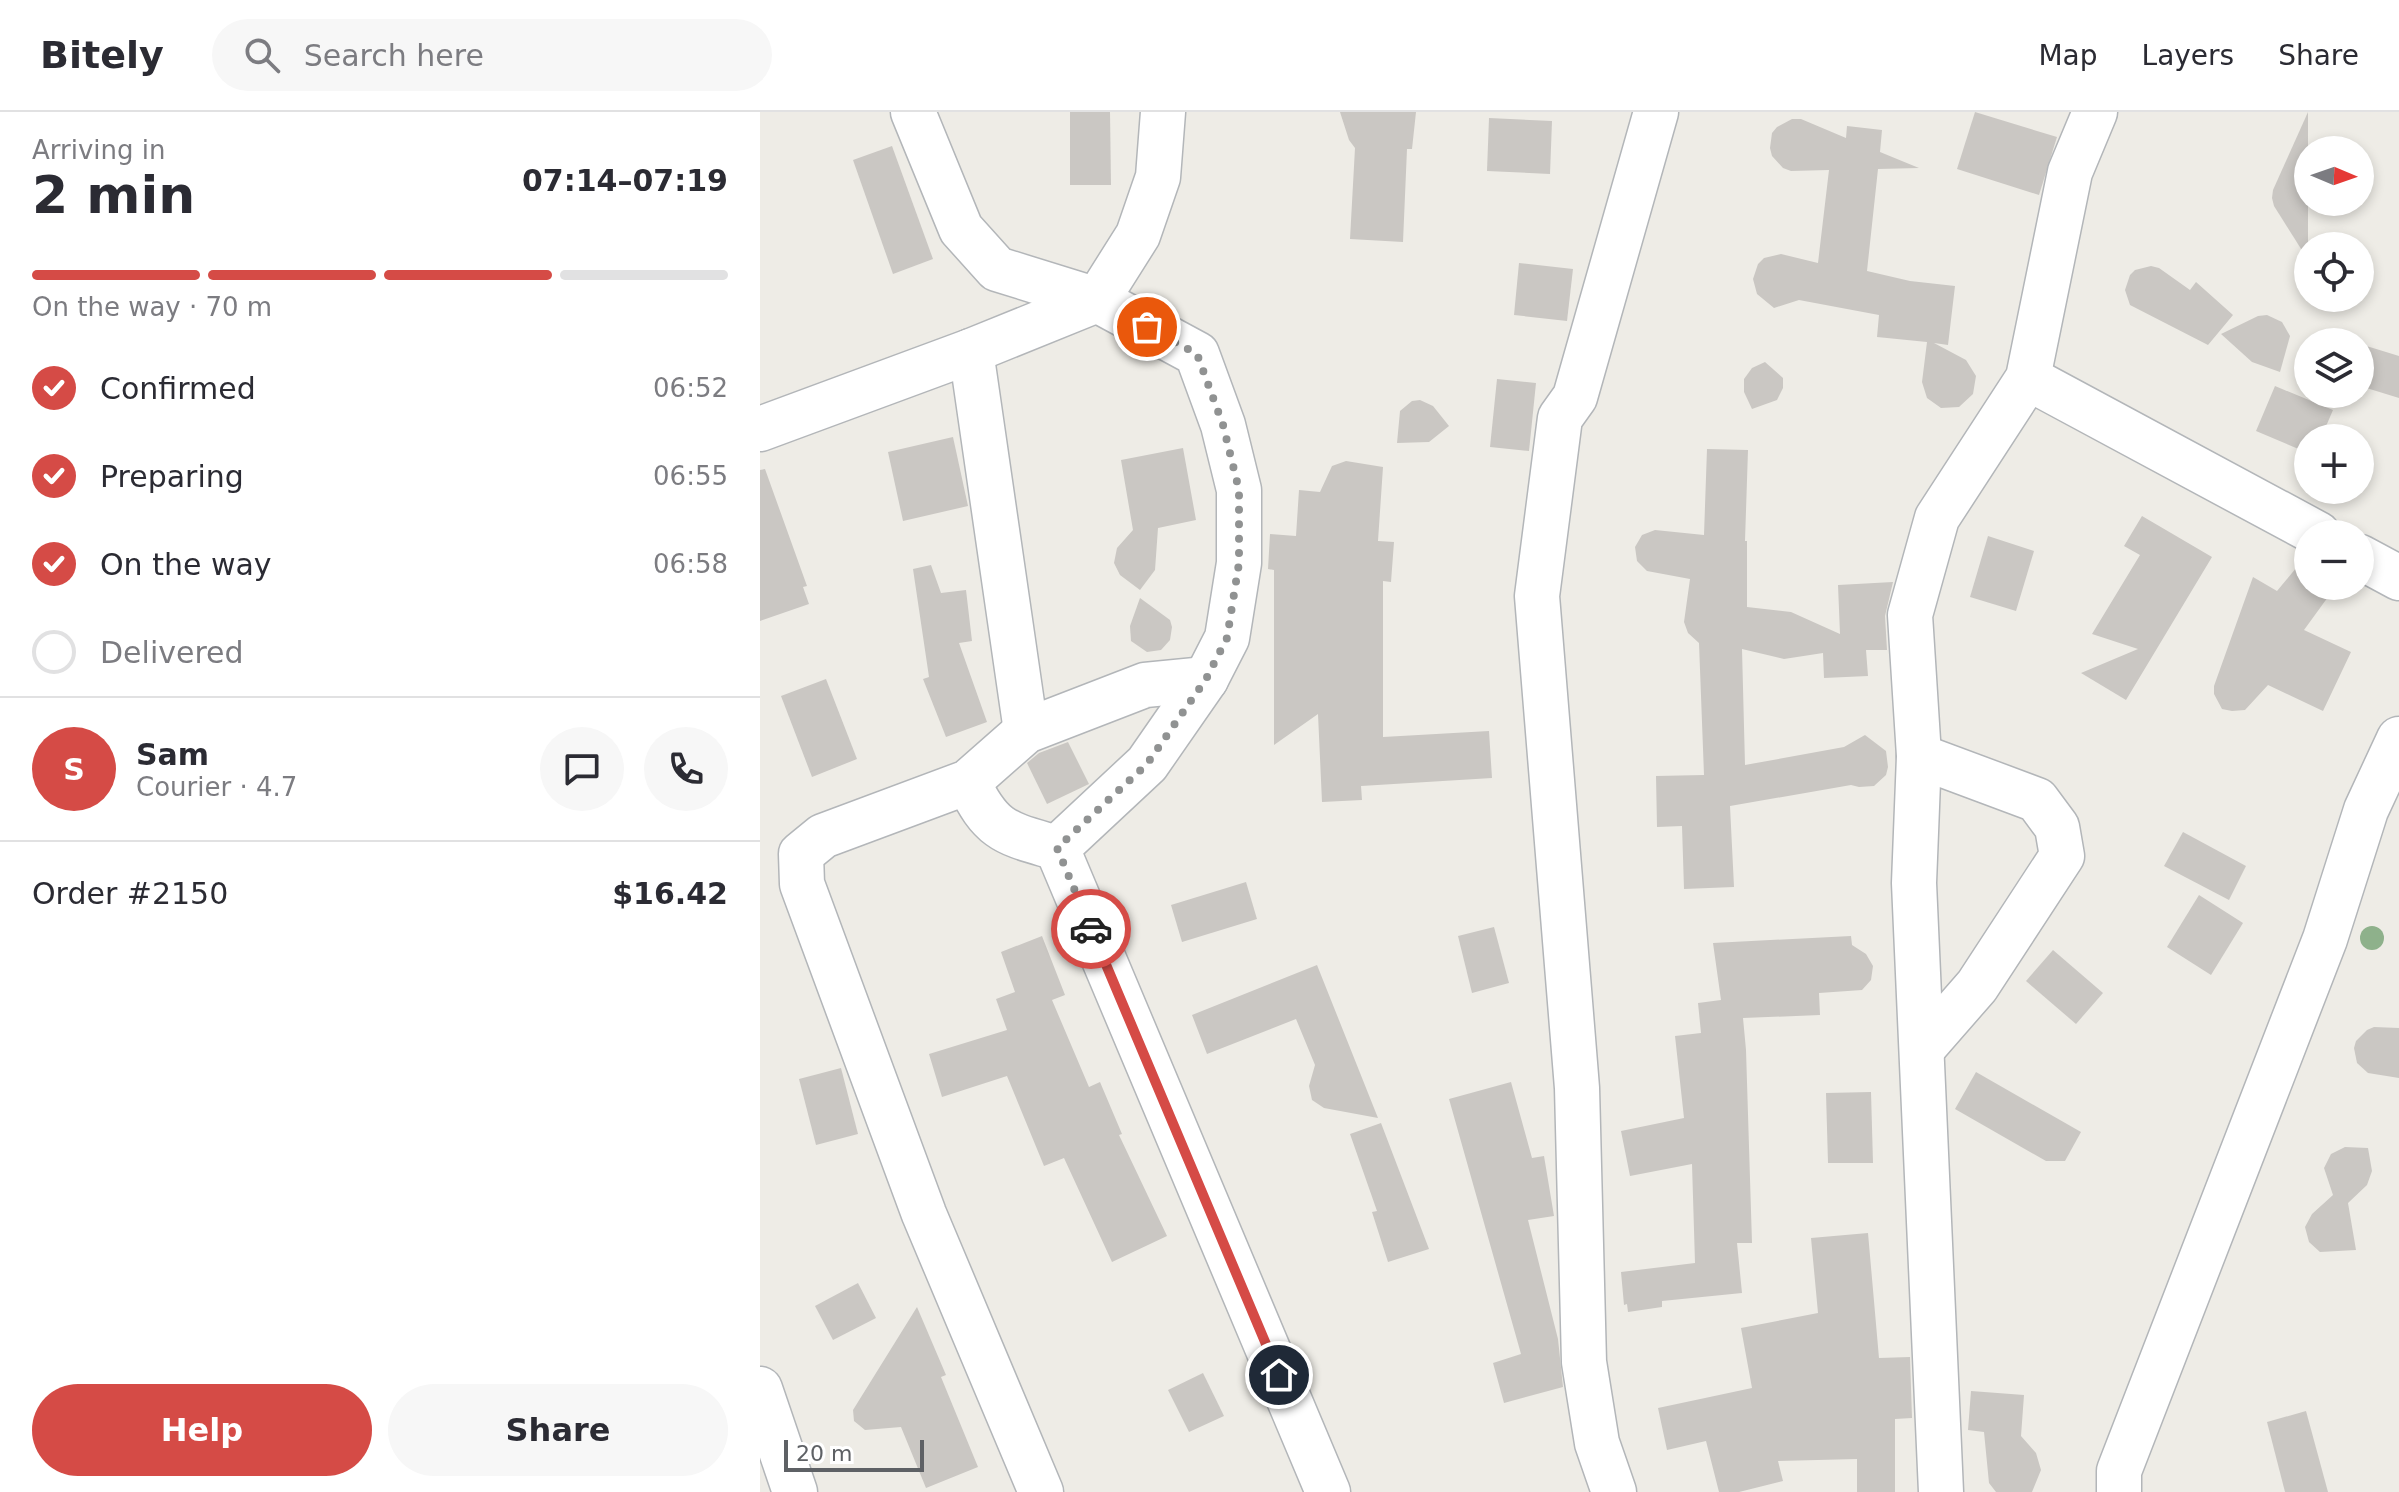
<!DOCTYPE html>
<meta charset="utf-8">
<style>
:root{--surface:#fff;--page:#f7f7f7;--text:#2b2b33;--muted:#7c7c81;--line:#e1e1e2;--accent:#d54b46}
body{margin:0;font-family:"DejaVu Sans",sans-serif;background:var(--page);color:var(--text);height:100vh;display:flex;flex-direction:column;font-size:30px;white-space:nowrap}
*{box-sizing:border-box;margin:0}
p{font-size:26px;color:var(--muted)}
.icon{flex:none;width:44px;height:44px;fill:none;stroke:currentColor;stroke-width:2;stroke-linecap:round;stroke-linejoin:round}
.map{position:relative;flex:1;overflow:hidden}
.sheet{display:flex;flex-direction:column;background:var(--surface);width:760px}
.sheet>*{flex:none}
.needle{width:52px;rotate:92deg}
.tools{position:absolute;left:1534px;top:24px;display:grid;gap:16px}
.tools a{display:grid;place-items:center;width:80px;height:80px;border-radius:50%;background:var(--surface);box-shadow:0 4px 12px #0003;font-size:40px}
.scale{position:absolute;left:24px;bottom:20px;width:140px;box-sizing:border-box;padding-left:8px;border:4px solid #5e6165;border-top:0;font-size:22px;line-height:28px;white-space:nowrap;color:#5e6165;-webkit-text-stroke:6px #fff;paint-order:stroke}
.pin{position:absolute;display:grid;place-items:center;width:68px;height:68px;color:#fff;margin:-34px;border:4px solid #fff;border-radius:50%;box-shadow:0 2px 8px #0007}
.courier{position:absolute;display:grid;place-items:center;width:80px;height:80px;margin:-40px;border:6px solid #d54b46;border-radius:50%;background:#fff;color:#222;box-shadow:0 2px 10px #0007}
.head em{font-style:normal;font-weight:700}
.head div{display:flex;flex-direction:column-reverse}
.head{display:flex;align-items:center;justify-content:space-between;height:136px;padding:0 32px}
h1{font-size:52px;font-weight:700;line-height:60px}
.bar{display:grid;grid-template-columns:repeat(4,1fr);gap:12px 8px;align-content:center;height:96px;padding:0 32px}
.bar i{height:10px;border-radius:6px;background:var(--line)}
.bar .selected{background:var(--accent)}
.bar p{grid-column:span 4}
.line{display:flex;align-items:center;gap:20px;padding:0 32px;border-top:2px solid var(--line)}
.line div{flex:1}
.round{display:grid;place-items:center;flex:none;width:84px;height:84px;border-radius:42px;background:var(--page)}
ol{padding:0 32px;list-style:none}
li{display:flex;align-items:center;gap:24px;height:88px}
li p{margin-inline-start:auto}
li .icon{padding:8px;border-radius:50%;background:var(--accent);color:#fff;stroke-width:4}
li:last-child{color:var(--muted)}
li i{width:44px;height:44px;border:4px solid var(--line);border-radius:50%}
.action{display:flex;gap:16px;margin-top:auto;padding:16px 32px}
.action a{flex:1;height:92px;border-radius:48px;background:var(--accent);color:#fff;font-size:32px;font-weight:700;line-height:92px;text-align:center}
.action a+a{background:var(--page);color:var(--text)}
header{display:flex;align-items:center;gap:48px;box-sizing:border-box;height:112px;padding:0 40px;background:var(--surface);border-bottom:2px solid var(--line)}
header strong{font-size:38px}
nav{display:flex;gap:44px;margin-inline-start:auto;font-size:28px}
.search{width:560px;height:72px;background:var(--page);display:flex;align-items:center;gap:20px;box-sizing:border-box;padding:0 28px;border-radius:44px;color:var(--muted);font-size:30px}
main{display:flex;flex:1;min-height:0}
.map>svg:first-child{display:block}
.building{fill:#cac7c3}
.lines{fill:none;stroke-linecap:round;stroke-linejoin:round}
.street-casing{stroke:#b3b6b9;stroke-width:47}
.street{stroke:#fff;stroke-width:44}
.tree{fill:#8eb18b}
.done{stroke:#909292;stroke-width:8;stroke-dasharray:0 14.4}
.route{stroke:#d54b46;stroke-width:10}
</style>
<header>
<strong>Bitely</strong>
<div class="search"><svg class="icon" aria-label="search" viewBox="0 0 24 24"><circle cx="10" cy="10" r="6"/><path d="M15 15l6 6"/></svg>Search here</div>
<nav><a>Map</a><a>Layers</a><a>Share</a></nav>
</header>
<main>
<section class="sheet">
<div class="head"><div><h1>2 min</h1><p>Arriving in</p></div><em>07:14–07:19</em></div>
<div class="bar"><i class="selected"></i><i class="selected"></i><i class="selected"></i><i></i><p>On the way · 70 m</p></div>
<ol>
<li><svg class="icon" aria-label="check" viewBox="0 0 24 24"><path d="M5 12l5 5 9-10"/></svg>Confirmed<p>06:52</p></li>
<li><svg class="icon" aria-label="check" viewBox="0 0 24 24"><path d="M5 12l5 5 9-10"/></svg>Preparing<p>06:55</p></li>
<li><svg class="icon" aria-label="check" viewBox="0 0 24 24"><path d="M5 12l5 5 9-10"/></svg>On the way<p>06:58</p></li>
<li><i></i>Delivered</li>
</ol>
<div class="line" style="height:144px"><b class="round" style="background:var(--accent);color:#fff">S</b><div><b>Sam</b><p>Courier · 4.7</p></div><a class="round"><svg class="icon" aria-label="chat" viewBox="0 0 24 24"><path d="M4 5h16v11H9l-5 4z"/></svg></a><a class="round"><svg class="icon" aria-label="phone" viewBox="0 0 24 24"><path d="M5 4h4l2 5-3 2q2 4 5 5l2-3 5 2v4C11 20 4 13 5 4z"/></svg></a></div>
<div class="line" style="height:104px"><div>Order #2150</div><b>$16.42</b></div>
<div class="action"><a>Help</a><a>Share</a></div>
</section>
<div class="map">
<svg width="1639" height="1380" viewBox="0 0 1639 1380">
<rect width="100%" height="100%" fill="#eeece6"/>
<!-- building -->
<g class="building">
<polygon points="310,0 350,0 351,73 310,73"/>
<polygon points="580,0 656,0 652,37 647,37 643,130 590,127 595,36 589,28"/>
<polygon points="1215,0 1297,25 1279,83 1197,57"/>
<polygon points="1548,0 1548,148 1514,94 1512,86 1513,78"/>
<polygon points="729,6 792,9 790,62 727,59"/>
<polygon points="1032,7 1041,7 1086,26 1087,14 1122,18 1120,40 1159,56 1118,57 1107,159 1150,169 1195,174 1188,233 1174,231 1206,248 1216,264 1213,282 1199,295 1181,296 1167,286 1162,270 1167,230 1117,225 1119,203 1039,188 1014,196 997,182 993,167 998,152 1004,146 1021,142 1058,151 1069,58 1031,59 1023,56 1012,44 1010,36 1012,21 1017,15"/>
<polygon points="132,34 173,147 133,162 93,48"/>
<polygon points="759,151 813,157 807,209 754,203"/>
<polygon points="1391,154 1399,156 1430,178 1436,170 1473,203 1448,233 1370,193 1365,178 1370,163 1375,158"/>
<polygon points="1507,203 1522,210 1530,224 1520,260 1492,250 1461,222 1498,204"/>
<polygon points="1600,232 1639,244 1639,286 1600,274"/>
<polygon points="1005,250 1023,266 1023,276 1017,288 992,297 984,280 984,267 992,256"/>
<polygon points="737,267 776,271 769,339 730,335"/>
<polygon points="1515,274 1573,298 1561,326 1548,326 1548,341 1496,319"/>
<polygon points="660,288 673,294 689,314 669,330 637,331 640,299 652,289"/>
<polygon points="193,325 208,394 143,409 128,340"/>
<polygon points="423,336 436,408 398,416 395,458 380,478 360,463 354,451 357,436 373,418 361,348"/>
<polygon points="947,337 988,338 985,429 987,429 987,495 1031,500 1080,522 1078,473 1133,470 1125,504 1127,538 1106,538 1108,564 1064,566 1063,541 1024,547 982,537 985,653 1084,635 1105,623 1126,639 1128,655 1126,663 1114,674 1099,675 1091,673 970,694 974,775 924,777 922,714 897,715 896,664 944,663 939,531 928,521 924,510 930,467 887,459 877,449 875,435 882,423 895,418 944,423"/>
<polygon points="586,349 623,355 618,429 634,430 631,470 623,469 623,625 729,619 732,666 601,674 602,688 562,690 558,602 514,633 514,458 508,457 510,422 536,424 539,378 560,380 572,354"/>
<polygon points="5,357 47,474 43,475 49,492 0,509 0,358"/>
<polygon points="1382,404 1452,445 1366,588 1321,561 1378,537 1332,522 1380,443 1364,434"/>
<polygon points="1228,424 1274,439 1256,499 1210,485"/>
<polygon points="1546,444 1548,474 1576,474 1544,518 1591,540 1563,599 1508,573 1485,598 1472,599 1462,597 1454,582 1454,574 1493,465 1517,479"/>
<polygon points="171,453 181,481 206,478 212,529 199,531 227,610 186,625 163,567 169,565 153,457"/>
<polygon points="380,486 410,508 412,515 410,528 401,538 387,540 371,529 370,514"/>
<polygon points="66,567 97,647 52,665 21,584"/>
<polygon points="308,630 329,672 287,692 267,651 279,641"/>
<polygon points="1423,720 1486,754 1469,788 1404,754"/>
<polygon points="486,770 497,807 422,830 411,793"/>
<polygon points="1439,783 1483,811 1451,863 1407,835"/>
<polygon points="734,815 749,871 712,881 698,824"/>
<polygon points="282,824 305,883 292,888 329,975 340,970 362,1022 359,1023 407,1124 352,1150 304,1046 284,1054 247,964 182,985 169,942 247,918 236,887 255,880 241,840"/>
<polygon points="1091,824 1092,833 1106,842 1113,854 1111,868 1102,878 1059,881 1060,903 983,906 986,938 992,1131 977,1131 982,1181 902,1189 902,1195 868,1200 867,1192 864,1193 861,1160 935,1151 932,1052 870,1064 861,1019 924,1006 915,924 941,921 938,891 961,888 953,831"/>
<polygon points="1293,838 1343,881 1316,912 1266,869"/>
<polygon points="557,853 618,1006 564,996 552,988 549,974 555,953 536,907 447,942 432,903"/>
<polygon points="1614,915 1639,916 1639,966 1608,961 1597,951 1594,936 1596,929 1607,918"/>
<polygon points="81,956 98,1022 56,1033 39,967"/>
<polygon points="1216,960 1321,1020 1305,1049 1286,1049 1195,997"/>
<polygon points="751,970 772,1046 784,1044 794,1104 768,1108 798,1227 803,1275 744,1291 733,1251 761,1242 689,987"/>
<polygon points="1111,980 1113,1051 1068,1051 1066,981"/>
<polygon points="621,1011 669,1137 628,1150 612,1100 617,1099 590,1022"/>
<polygon points="1585,1035 1608,1036 1612,1059 1607,1073 1588,1091 1596,1138 1560,1140 1549,1130 1545,1115 1552,1102 1573,1083 1564,1056 1571,1042"/>
<polygon points="1108,1121 1119,1246 1150,1245 1152,1306 1135,1307 1135,1380 1097,1380 1097,1347 1018,1349 1023,1369 979,1380 959,1380 946,1329 907,1338 898,1296 992,1276 981,1216 1058,1201 1051,1126"/>
<polygon points="98,1171 116,1206 73,1228 55,1194"/>
<polygon points="157,1195 186,1263 181,1265 218,1355 166,1376 141,1315 105,1318 94,1309 93,1298"/>
<polygon points="443,1261 464,1304 429,1320 408,1278"/>
<polygon points="1211,1279 1264,1283 1261,1324 1276,1341 1281,1358 1272,1380 1236,1380 1229,1371 1224,1320 1208,1318"/>
<polygon points="1546,1299 1568,1380 1525,1380 1507,1310"/>
</g>
<g class="lines">
<!-- street casing -->
<g class="street-casing">
<g id="street">
<polyline points="153,0 201,117 237,157 337,188 437,242 463,313 479,378 479,451 467,526 446,567 387,652 297,736 568,1380"/>
<polyline points="211,239 266,619"/>
<polyline points="1268,266 1558,422"/>
<polyline points="0,317 211,239 337,188 378,123 398,65 403,0"/>
<polyline points="1600,445 1639,466"/>
<polyline points="1159,644 1277,688 1297,715 1302,744 1217,874 1162,937"/>
<path d="M208 670C232 721 247 721 297 736"/>
<polyline points="0,1277 35,1380"/>
<polyline points="281,1380 164,1102 42,772 41,742 63,724 208,670 266,619 385,573 446,567"/>
<polyline points="854,1380 837,1331 824,1250 817,976 777,484 800,306 815,285 896,0"/>
<polyline points="1181,1380 1154,771 1159,644 1150,503 1177,406 1268,266 1310,60 1335,0"/>
<polyline points="1359,1380 1359,1359 1565,827 1606,698 1639,627"/>
</g>
</g>
<!-- street -->
<use href="#street" class="street"/>
</g>
<!-- trees -->
<circle class="tree" cx="1612" cy="826" r="12"/>
<g class="lines">
<!-- done -->
<polyline class="done" points="331,817 297,736 387,652 446,567 467,526 479,451 479,378 463,313 437,242 387,215"/>
<!-- route -->
<polyline class="route" points="331,817 519,1263"/>
</g>
</svg>
<div class="tools">
<a><svg class="needle" viewBox="-14 -14 28 28"><path d="M0-13l5 13h-10z" fill="#e53935"/><path d="M0 13l5-13h-10z" fill="#7c7c81"/></svg></a>
<a><svg class="icon" aria-label="locate" viewBox="0 0 24 24"><circle cx="12" cy="12" r="6"/><path d="M12 2v4M12 18v4M2 12h4M18 12h4"/></svg></a>
<a><svg class="icon" aria-label="layers" viewBox="0 0 24 24"><path d="M12 4l9 5-9 5-9-5zM3 14l9 5 9-5"/></svg></a>
<a>+</a>
<a>−</a>
</div>
<div class="scale">20 m</div>
<div class="pin" style="left:387px;top:215px;background:#ea580c"><svg class="icon" aria-label="bag" viewBox="0 0 24 24"><path d="M5 8h14l-1 12H6zM9 8a3 3 0 0 1 6 0"/></svg></div>
<div class="pin" style="left:519px;top:1263px;background:#1f2937"><svg class="icon" aria-label="home" viewBox="0 0 24 24"><path d="M3 11l9-7 9 7M6 9v11h12V9"/></svg></div>
<div class="courier" style="left:331px;top:817px"><svg class="icon" aria-label="car" viewBox="0 0 24 24"><path d="M5 17H2v-5l4-1 3-4h7l3 4 3 1v5h-3M9 17h6M6 11h13"/><circle cx="7" cy="17" r="2"/><circle cx="17" cy="17" r="2"/></svg></div>
</div>
</main>
